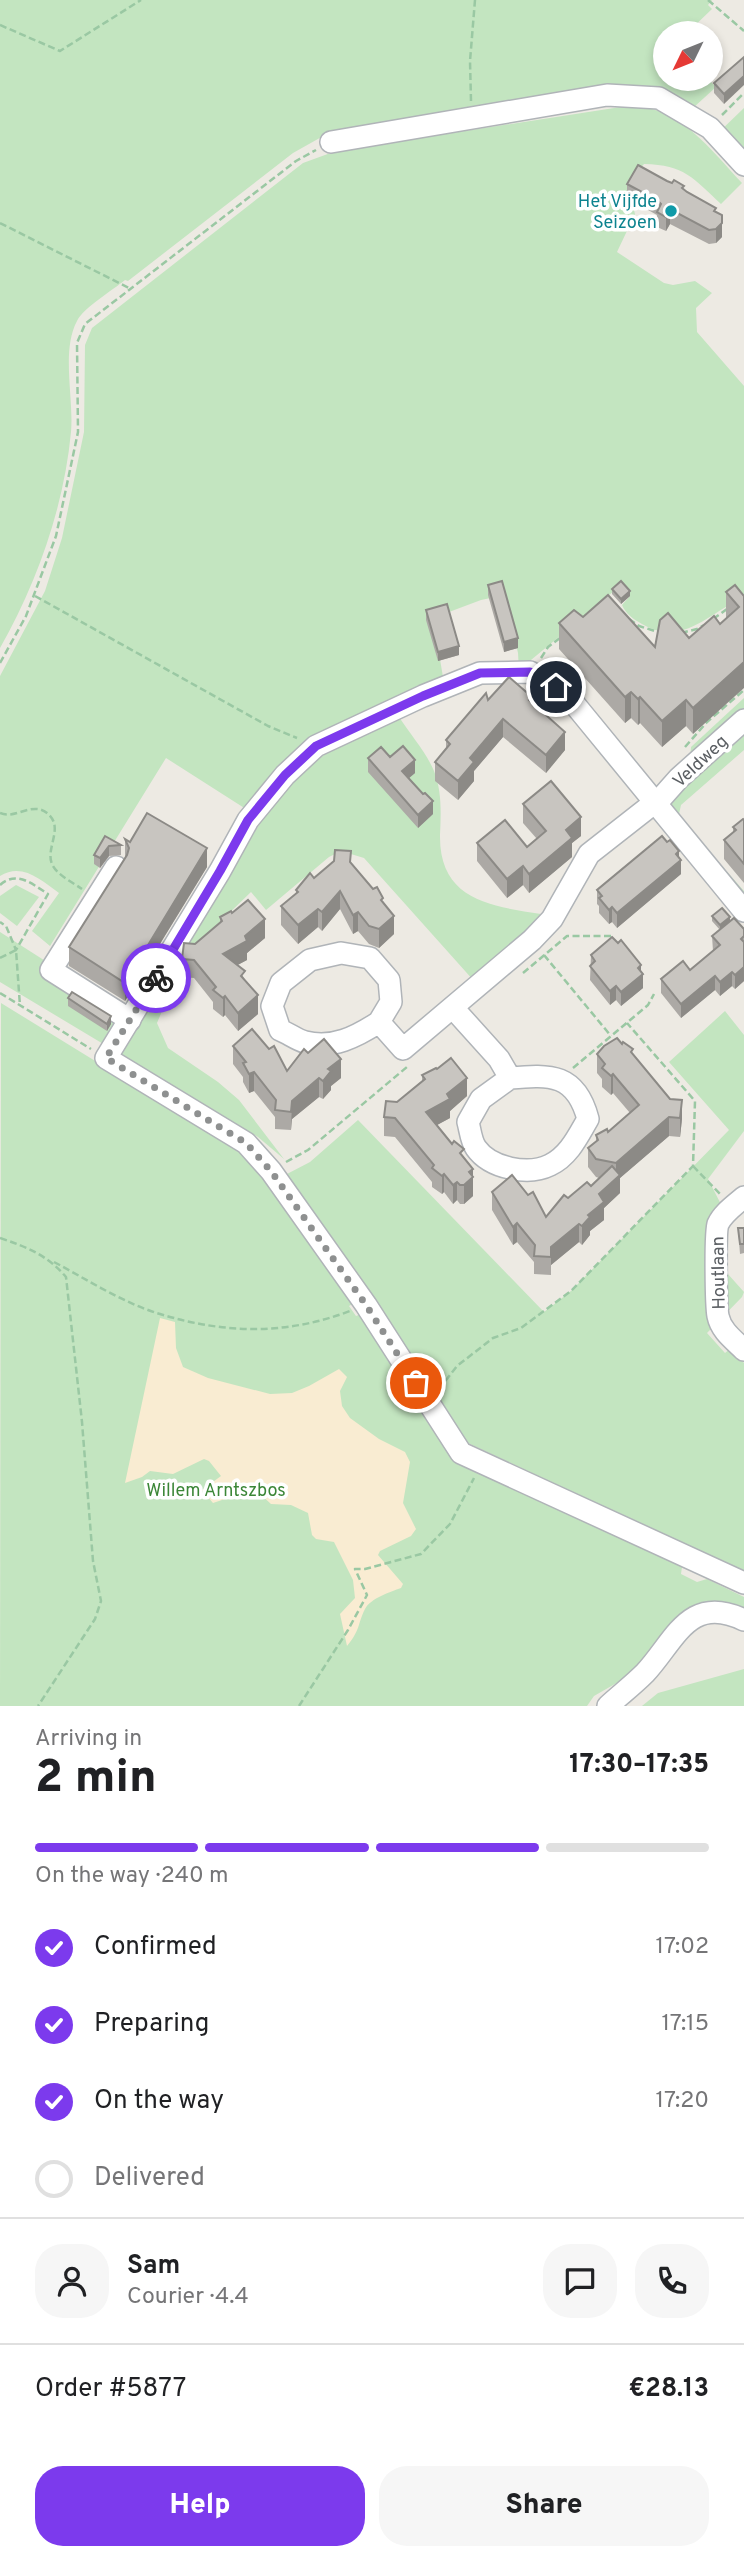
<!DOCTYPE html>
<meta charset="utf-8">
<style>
:root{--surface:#fff;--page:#f6f6f6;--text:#202124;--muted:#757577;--line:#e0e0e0;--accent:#7c3aed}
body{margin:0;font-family:Overpass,sans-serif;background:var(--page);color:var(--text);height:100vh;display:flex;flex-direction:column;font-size:26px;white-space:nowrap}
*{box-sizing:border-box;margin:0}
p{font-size:23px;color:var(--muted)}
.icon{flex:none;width:38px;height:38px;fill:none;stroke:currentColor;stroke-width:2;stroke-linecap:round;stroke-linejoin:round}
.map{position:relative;height:1706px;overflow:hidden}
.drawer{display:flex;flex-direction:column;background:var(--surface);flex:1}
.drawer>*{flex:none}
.needle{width:46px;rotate:227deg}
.buttons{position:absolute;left:653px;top:21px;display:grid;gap:14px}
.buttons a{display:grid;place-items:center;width:70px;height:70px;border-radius:50%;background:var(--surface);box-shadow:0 4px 10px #0003;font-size:35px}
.pin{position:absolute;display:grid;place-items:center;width:60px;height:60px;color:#fff;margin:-30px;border:4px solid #fff;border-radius:50%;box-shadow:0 2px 7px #0007}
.courier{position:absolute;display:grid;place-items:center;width:70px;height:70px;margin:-35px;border:5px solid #7c3aed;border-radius:50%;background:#fff;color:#222;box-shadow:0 2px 9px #0007}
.head em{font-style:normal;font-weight:800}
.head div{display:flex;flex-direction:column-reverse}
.head{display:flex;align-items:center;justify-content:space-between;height:119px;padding:0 35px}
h1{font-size:46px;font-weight:800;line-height:52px}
.bar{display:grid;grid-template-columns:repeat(4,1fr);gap:10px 7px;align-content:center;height:84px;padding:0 35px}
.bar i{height:9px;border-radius:5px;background:var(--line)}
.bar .on{background:var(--accent)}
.bar p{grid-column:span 4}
.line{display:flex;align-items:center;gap:18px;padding:0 35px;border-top:2px solid var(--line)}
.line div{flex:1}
.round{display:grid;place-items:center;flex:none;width:74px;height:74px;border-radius:28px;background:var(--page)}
ol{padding:0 35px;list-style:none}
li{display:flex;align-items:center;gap:21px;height:77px}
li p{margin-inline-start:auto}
li .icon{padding:7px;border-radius:50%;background:var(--accent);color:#fff;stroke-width:4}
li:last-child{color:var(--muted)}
li i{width:38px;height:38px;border:4px solid var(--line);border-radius:50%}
.primary-button{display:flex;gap:14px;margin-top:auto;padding:14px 35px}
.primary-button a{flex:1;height:80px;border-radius:28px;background:var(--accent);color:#fff;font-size:28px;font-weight:800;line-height:80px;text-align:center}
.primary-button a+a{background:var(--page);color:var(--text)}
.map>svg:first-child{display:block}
.green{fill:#c3e5c0}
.sand{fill:#f9ecd2}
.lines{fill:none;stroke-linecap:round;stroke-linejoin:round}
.minor-casing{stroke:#b0b4b8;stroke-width:24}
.path{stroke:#9ac8a3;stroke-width:2.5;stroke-dasharray:7 3.5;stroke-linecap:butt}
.minor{stroke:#fff;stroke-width:21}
.wall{fill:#aca9a5}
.shaded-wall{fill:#8c8a86}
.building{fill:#c8c5c0;stroke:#8c8a86;stroke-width:2}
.done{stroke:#8e9090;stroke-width:7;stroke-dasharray:0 12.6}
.route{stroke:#7c3aed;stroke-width:9}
.culture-dot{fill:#0f9aa8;stroke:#fff;stroke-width:2.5}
.labels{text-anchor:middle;stroke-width:7;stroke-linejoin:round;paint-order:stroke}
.culture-label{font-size:18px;fill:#0d838f;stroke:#fff;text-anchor:end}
.street-label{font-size:18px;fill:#5b5f63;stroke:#fff}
.park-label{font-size:18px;fill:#3b8637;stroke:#fff}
</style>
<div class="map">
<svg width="744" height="1706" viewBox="0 0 744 1706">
<rect width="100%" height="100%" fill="#edeae3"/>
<!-- green -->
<g class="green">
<path d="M0 0H712L708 5 712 9 687 33H665V79H708L716 87 693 108 658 91 325 135 293 153 128 281 125 280C113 290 83 308 77 321 61 351 74 398 71 432 64 507 37 583 0 648Z"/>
<path d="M627 106C678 104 710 149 742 183L721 204C693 178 685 165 644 164L627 184 635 214 617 252 664 283 673 285 695 281 712 293 696 308 697 332 744 386V598C708 612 684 648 642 624 633 619 626 614 622 605L630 596 620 586 519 670 518 653 505 595 481 600 433 618 443 677 363 718 249 811 166 758 50 946 32 931 59 893C41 880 22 862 0 876V676L45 591 62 538 84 432 85 345 92 328 303 163 336 151Z"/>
<polygon points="744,108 744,167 715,136"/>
<polygon points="744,698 744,714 690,760 691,747"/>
<path d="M399 717C410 734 426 752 434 771 442 791 441 814 440 835 439 900 490 906 541 914L497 962 474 981 364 858 341 851 329 857 266 910 251 892 219 923 179 971 157 1023 168 1048 218 1082 239 1100 284 1159 258 1137 119 1054 276 797 300 773 328 752Z"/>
<polygon points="744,732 744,750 681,805 679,814 683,822 744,891 744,912 668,804"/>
<polygon points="16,885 39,897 17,926 0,913 0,896"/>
<polygon points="0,932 125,1012 105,1045 0,982"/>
<polygon points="1,1003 248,1155 356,1302 349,1306 356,1316 364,1313 465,1464 682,1567 681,1574 697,1582 707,1579 744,1597 744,1614 719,1606 634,1673 594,1696 587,1706 0,1706"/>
<polygon points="725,1011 744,1035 744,1131 708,1179 727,1216 719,1264 744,1292 742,1297 707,1333 725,1353 731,1348 744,1363 744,1573 468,1443 287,1174 310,1162 358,1120 544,1312 571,1291 729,1130 669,1062"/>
<polygon points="744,1669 744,1706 642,1706 658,1693"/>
</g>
<!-- sand -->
<path class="sand" d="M160 1318 175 1322 176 1348 183 1367 208 1378 270 1394 292 1393 309 1386 339 1369 347 1377 340 1391 342 1406 350 1418 379 1439 405 1452 410 1462 403 1503 416 1529 411 1536 380 1551 378 1555 403 1584 401 1588C390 1592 371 1598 365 1609 357 1625 361 1629 347 1646L340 1614 355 1598 353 1580 334 1542 316 1539 312 1535 308 1513 291 1505 271 1504 259 1493 237 1495 213 1503 202 1490 221 1476 209 1461 204 1459 173 1474 150 1471 142 1477 125 1483Z"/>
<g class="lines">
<!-- minor casing -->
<g class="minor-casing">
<g id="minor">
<polyline points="331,142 607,95 659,98 710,128 744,165"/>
<polyline points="116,867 51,970 130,1020"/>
<polyline points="744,911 576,706 556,687 530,672 480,673 423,696 316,746 285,775 248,820 220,871 106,1058 246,1143 271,1171 366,1305 461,1453 744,1583"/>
<path d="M453 1008 499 1059 510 1078C551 1074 576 1074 588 1119 578 1136 569 1156 550 1165 528 1176 490 1168 476 1148 471 1141 470 1129 468 1122L481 1099 510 1078"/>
<path d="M379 1022C356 1037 333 1049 305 1042 297 1040 288 1033 280 1030L272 1006 281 983 310 960 341 953 370 958 389 980 391 1002 379 1022 403 1049 532 940 552 919 589 854 663 796 679 778 744 720"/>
<path d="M744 1197C735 1205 723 1213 718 1224 715 1232 716 1306 718 1316 721 1331 734 1340 744 1350"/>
<path d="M608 1706C620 1695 633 1685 645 1673 675 1641 689 1593 744 1620"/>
</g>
</g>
<!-- path -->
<g class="path">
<polyline points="708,0 744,31"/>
<polyline points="0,25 60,51 141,0"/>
<polyline points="471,101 470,61 475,0"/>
<polyline points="722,115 744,93"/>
<polyline points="0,223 131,289"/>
<polyline points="35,596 268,726 297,738"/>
<polyline points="629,619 639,626 661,633"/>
<polyline points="713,619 727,609"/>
<polyline points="681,633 697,629 704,625"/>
<polyline points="541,658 548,647 560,638"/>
<polyline points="0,663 26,616 56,536 78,432 77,343 85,324 296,161 316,150"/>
<polyline points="685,747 707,722 744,690"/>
<path d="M0 813C15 820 32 801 47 813 65 827 45 848 52 864 57 875 72 882 82 889"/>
<path d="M0 885C17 870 32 884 48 894L16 950 6 926 0 922"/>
<polyline points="544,955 611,1036"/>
<polyline points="0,958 16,950 20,1006"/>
<polyline points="523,973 567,936 612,936"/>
<polyline points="0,993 91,1049"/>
<polyline points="573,1068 648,1005 654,994"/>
<polyline points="286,1162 308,1150 407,1067"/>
<polyline points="693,1166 720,1194"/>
<path d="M0 1238C27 1247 47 1255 66 1277L82 1422 93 1561 101 1601 95 1619 38 1706"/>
<path d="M54 1262C88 1280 123 1303 160 1314 225 1334 287 1335 350 1311"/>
<polyline points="439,1389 457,1366 493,1338 521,1328 571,1291 693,1166 695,1101 627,1023"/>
<polyline points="299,1706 348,1630 367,1595 355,1569 365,1569 421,1554 450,1524 474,1478"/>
</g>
<!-- minor -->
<use href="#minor" class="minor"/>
</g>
<!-- wall -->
<g class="wall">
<polygon points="744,57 724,104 714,93 714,83"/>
<polygon points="627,184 684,190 716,212 722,237 716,243 709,244 670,224 666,231 657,227 657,215 627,198"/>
<polygon points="488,585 518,648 504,652 488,595"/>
<polygon points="612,589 630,596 621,604 612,594"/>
<polygon points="726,592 744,596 693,734 686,726 662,747 640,723 638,725 631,718 625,723 559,649 559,623 583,617 655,647 689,638 720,624 726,619"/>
<polygon points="426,610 459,655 438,661 426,620"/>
<polygon points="488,700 532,703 565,750 546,773 503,737 474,771 474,781 458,800 435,781 435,762 446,750 446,740"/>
<polygon points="390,757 415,773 409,778 433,814 418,828 368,772 368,758"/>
<polygon points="523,804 581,836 572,843 572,857 529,893 523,885 507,898 477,861 477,843 527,847 537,839 523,823"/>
<polygon points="744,820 744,883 724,859 724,840 733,832 733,827"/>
<polygon points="105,836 121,845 121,855 109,856 100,868 94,864 94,855"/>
<polygon points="125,839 130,842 207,867 125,1001 69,966 69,947 125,858"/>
<polygon points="679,858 681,874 617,928 612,922 609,924 599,913 599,906 597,904 597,890"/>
<polygon points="351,863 383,903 394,934 379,948 369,944 358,931 353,934 340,909 322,931 318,927 298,944 281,925 281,906 296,894 296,890 314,878"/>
<polygon points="232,913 265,938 247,953 247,960 237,965 245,980 258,1014 238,1031 225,1015 223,1017 213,1009 213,1002 194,978 182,977 182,959 195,944 220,923 220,917"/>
<polygon points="712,916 730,922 744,929 744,981 735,989 732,986 720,996 715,990 681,1018 661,993 661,979 690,970 713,951 712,936 720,930 712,921"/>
<polygon points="591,955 641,971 643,988 621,1006 616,1000 610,1005 590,980"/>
<polygon points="68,998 111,1024 107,1031 68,1006"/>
<polygon points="233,1046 287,1071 341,1078 331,1086 331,1090 323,1099 319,1097 292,1119 291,1130 275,1129 275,1117 254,1091 249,1093 243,1082 243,1077 233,1064"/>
<polygon points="597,1054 633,1054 682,1119 680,1137 669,1136 620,1178 620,1193 604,1208 604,1220 590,1231 590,1235 582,1245 579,1242 551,1265 551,1275 534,1274 534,1262 517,1242 513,1245 492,1210 492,1192 546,1217 568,1198 591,1186 599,1178 596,1177 588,1167 588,1148 596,1142 596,1135 608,1132 630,1113 613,1093 611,1095 602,1087 602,1079 597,1073"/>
<polygon points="422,1075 467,1096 450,1111 450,1118 437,1125 473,1169 473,1196 464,1204 460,1204 457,1200 453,1204 444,1192 442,1194 432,1187 432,1182 395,1137 384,1136 384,1117 397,1102 422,1081"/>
<polygon points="738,1228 744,1228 744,1253 740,1254"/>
</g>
<!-- shaded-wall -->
<g class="shaded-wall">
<polygon points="744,76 744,85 724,104 724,94"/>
<polygon points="670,209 670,224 666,231 666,217"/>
<polygon points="722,223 722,237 716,243 716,229"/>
<polygon points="630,591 630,596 621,604 621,599"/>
<polygon points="518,638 518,648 504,652 504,642"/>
<polygon points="459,646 459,655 438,661 438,652"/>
<polygon points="744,662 744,688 693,734 693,708"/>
<polygon points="631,692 631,718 625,723 625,697"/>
<polygon points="640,697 640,723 638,725 638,699"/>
<polygon points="686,700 686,726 662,747 662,721"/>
<polygon points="503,719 503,737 474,771 474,781 458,800 458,781 470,758"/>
<polygon points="565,732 565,750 546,773 546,755"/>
<polygon points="415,760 415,773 402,784 402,771"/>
<polygon points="433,801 433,814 418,828 418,815"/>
<polygon points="581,817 581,836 572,843 572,857 529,893 529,874 566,830"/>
<polygon points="109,846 109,856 100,868 100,858"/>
<polygon points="207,848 207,867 125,1001 125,983"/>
<polygon points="679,851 679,861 681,860 681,874 617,928 617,913"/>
<polygon points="523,866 523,885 507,898 507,879"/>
<polygon points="340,891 340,909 322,931 322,912"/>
<polygon points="612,907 612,922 609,924 609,910"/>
<polygon points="318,909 318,927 298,944 298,925"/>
<polygon points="358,912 358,931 353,934 353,915"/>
<polygon points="394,916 394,934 379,948 379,929"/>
<polygon points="730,917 730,922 720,930 720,925"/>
<polygon points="265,919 265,938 247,953 247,960 223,973 223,954"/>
<polygon points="641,965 641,976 643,974 643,988 621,1006 621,992 638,968"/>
<polygon points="744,967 744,981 735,989 735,975"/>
<polygon points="732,972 732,986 720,996 720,982"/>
<polygon points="715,976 715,990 681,1018 681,1004"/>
<polygon points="616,986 616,1000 610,1005 610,991"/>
<polygon points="258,995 258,1014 238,1031 238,1013"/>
<polygon points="225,996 225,1015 223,1017 223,998"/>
<polygon points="111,1016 111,1024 107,1031 107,1024"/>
<polygon points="341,1059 341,1078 331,1086 331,1090 323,1099 323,1081 328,1069"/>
<polygon points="254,1072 254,1091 249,1093 249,1074"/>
<polygon points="613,1074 613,1093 611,1095 611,1076"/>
<polygon points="319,1078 319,1097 292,1119 291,1130 292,1101"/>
<polygon points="467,1078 467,1096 450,1111 450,1118 426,1131 426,1112"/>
<polygon points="682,1100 682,1119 680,1137 680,1118"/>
<polygon points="669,1117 669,1136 620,1178 620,1193 604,1208 604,1220 590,1231 590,1235 582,1245 582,1226 599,1194 616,1179 616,1163"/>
<polygon points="473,1169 473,1196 464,1204 464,1185 469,1172"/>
<polygon points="444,1174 444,1192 442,1194 442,1176"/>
<polygon points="457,1182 457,1200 453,1204 453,1185"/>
<polygon points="517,1223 517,1242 513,1245 513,1227"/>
<polygon points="579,1224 579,1242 551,1265 551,1275 551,1247"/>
</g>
<!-- building -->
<g class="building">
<polygon points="744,57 744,76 724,94 714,83"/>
<polygon points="638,165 667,181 672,183 674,180 684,186 682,188 687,192 716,208 714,211 722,215 722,223 716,229 709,230 670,209 666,217 657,212 661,204 657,200 627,184"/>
<polygon points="502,581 518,638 504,642 488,585"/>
<polygon points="621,581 630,591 621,599 612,589"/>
<polygon points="735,585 744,596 744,662 693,708 686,700 662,721 640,697 638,699 631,692 625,697 559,623 574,610 583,617 608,595 655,647 660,620 668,613 689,638 714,616 720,624 739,607 726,592"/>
<polygon points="447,604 459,646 438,652 426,610"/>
<polygon points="509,677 532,697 529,700 565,732 546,755 503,719 470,758 474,762 458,781 435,762 450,744 446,740 486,693 488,700"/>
<polygon points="403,746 415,760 402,771 423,794 425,793 433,801 418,815 368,758 381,747 390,757"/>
<polygon points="551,781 581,817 566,830 572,838 529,874 523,866 507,879 477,843 505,820 527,847 546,831 523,804"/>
<polygon points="147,813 207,848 125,983 69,947 127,855 129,848 125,839 130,842"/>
<polygon points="743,819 744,820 744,864 724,840 736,830 733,827"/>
<polygon points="105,836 121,845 109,846 100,858 94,855"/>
<polygon points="662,836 667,842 670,840 679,851 676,854 681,860 617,913 612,907 609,910 599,898 602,896 597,890"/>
<polygon points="335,850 351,851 350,862 373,889 377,887 383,898 381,900 394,916 379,929 369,926 358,912 353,915 340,891 322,912 318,909 298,925 281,906 298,892 296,890 310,873 314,878 334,861"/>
<polygon points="248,900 265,919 245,936 247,941 223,954 245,971 241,976 258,995 238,1013 225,996 223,998 213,990 216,987 194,960 182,959 184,943 195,944 222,921 220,917 231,911 232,913"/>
<polygon points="722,908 730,917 720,925 712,916"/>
<polygon points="734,918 744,929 744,936 741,939 744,942 744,967 735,975 732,972 720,982 715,976 681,1004 661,979 683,961 690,970 720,945 712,936"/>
<polygon points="612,937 618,943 621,940 641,965 638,968 643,974 621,992 616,986 610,991 590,966 595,961 591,955"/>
<polygon points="72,992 111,1016 107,1024 68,998"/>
<polygon points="252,1029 269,1049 274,1046 287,1071 304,1049 308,1053 324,1039 341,1059 328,1069 331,1071 323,1081 319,1078 292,1101 291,1112 275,1110 276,1100 254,1072 249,1074 243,1063 246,1062 233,1046"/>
<polygon points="617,1038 622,1044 623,1042 633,1049 631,1052 670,1099 682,1100 680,1118 669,1117 616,1163 596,1159 588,1148 598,1140 596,1135 607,1129 608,1132 639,1105 613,1074 611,1076 602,1068 605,1064 597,1054 604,1046"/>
<polygon points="451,1058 467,1078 447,1094 450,1099 426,1112 452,1144 454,1141 464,1149 460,1153 473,1169 469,1172 473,1177 464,1185 460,1185 457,1182 453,1185 444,1174 442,1176 432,1168 434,1165 395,1118 384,1117 386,1101 397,1102 425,1079 422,1075 436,1068 437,1069"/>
<polygon points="612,1166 620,1175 599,1194 604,1202 588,1215 590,1217 582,1226 579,1224 551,1247 551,1257 534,1256 535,1245 517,1223 513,1227 492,1192 512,1175 528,1195 533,1192 546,1217 564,1195 568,1198 587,1182 591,1186"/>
<polygon points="738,1228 744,1228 744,1244 740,1244"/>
</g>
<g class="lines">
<!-- done -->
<polyline class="done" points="156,978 106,1058 246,1143 271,1171 366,1305 416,1383"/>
<!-- route -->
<polyline class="route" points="156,978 220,871 248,820 285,775 316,746 423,696 480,673 530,672 556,687"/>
</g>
<!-- markers -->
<circle class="culture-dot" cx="671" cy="211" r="7"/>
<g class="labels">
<!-- culture labels -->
<g class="culture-label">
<text x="657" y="207">Het Vijfde<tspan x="657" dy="21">Seizoen</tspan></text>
</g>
<!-- street labels -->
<g class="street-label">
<text transform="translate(700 761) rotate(-43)" y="6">Veldweg</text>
<text transform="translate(718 1273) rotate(-91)" y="6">Houtlaan</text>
</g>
<!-- park labels -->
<g class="park-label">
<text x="216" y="1496">Willem Arntszbos</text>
</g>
</g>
</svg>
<div class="buttons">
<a><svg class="needle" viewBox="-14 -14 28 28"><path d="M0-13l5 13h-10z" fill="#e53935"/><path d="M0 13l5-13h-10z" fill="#757577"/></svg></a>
</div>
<div class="pin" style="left:416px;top:1383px;background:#ea580c"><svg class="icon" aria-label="bag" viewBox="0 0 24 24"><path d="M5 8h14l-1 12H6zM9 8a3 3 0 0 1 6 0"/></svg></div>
<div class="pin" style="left:556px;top:687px;background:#1f2937"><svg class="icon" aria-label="home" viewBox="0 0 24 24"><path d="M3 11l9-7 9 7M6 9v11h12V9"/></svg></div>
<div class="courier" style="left:156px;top:978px"><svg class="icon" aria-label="bike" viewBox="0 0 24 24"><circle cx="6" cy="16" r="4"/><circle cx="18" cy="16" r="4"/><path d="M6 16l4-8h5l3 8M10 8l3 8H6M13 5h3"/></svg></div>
</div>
<section class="drawer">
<div class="head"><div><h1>2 min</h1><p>Arriving in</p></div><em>17:30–17:35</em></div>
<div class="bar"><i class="on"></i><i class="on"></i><i class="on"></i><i></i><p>On the way · 240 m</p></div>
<ol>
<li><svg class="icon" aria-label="check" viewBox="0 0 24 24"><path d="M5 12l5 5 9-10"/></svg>Confirmed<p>17:02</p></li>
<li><svg class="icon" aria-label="check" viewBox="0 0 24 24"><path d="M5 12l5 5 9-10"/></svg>Preparing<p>17:15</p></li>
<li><svg class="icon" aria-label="check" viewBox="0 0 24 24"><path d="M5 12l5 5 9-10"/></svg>On the way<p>17:20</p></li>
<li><i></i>Delivered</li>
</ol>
<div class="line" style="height:126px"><a class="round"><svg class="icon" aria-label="person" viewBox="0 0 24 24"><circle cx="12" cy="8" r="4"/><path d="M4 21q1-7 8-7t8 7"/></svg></a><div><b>Sam</b><p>Courier · 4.4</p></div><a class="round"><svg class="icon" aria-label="chat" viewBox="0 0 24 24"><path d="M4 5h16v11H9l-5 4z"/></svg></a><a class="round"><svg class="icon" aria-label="phone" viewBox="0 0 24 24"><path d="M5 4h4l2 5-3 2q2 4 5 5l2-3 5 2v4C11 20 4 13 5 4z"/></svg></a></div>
<div class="line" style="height:91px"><div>Order #5877</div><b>€28.13</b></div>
<div class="primary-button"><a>Help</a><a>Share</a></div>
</section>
